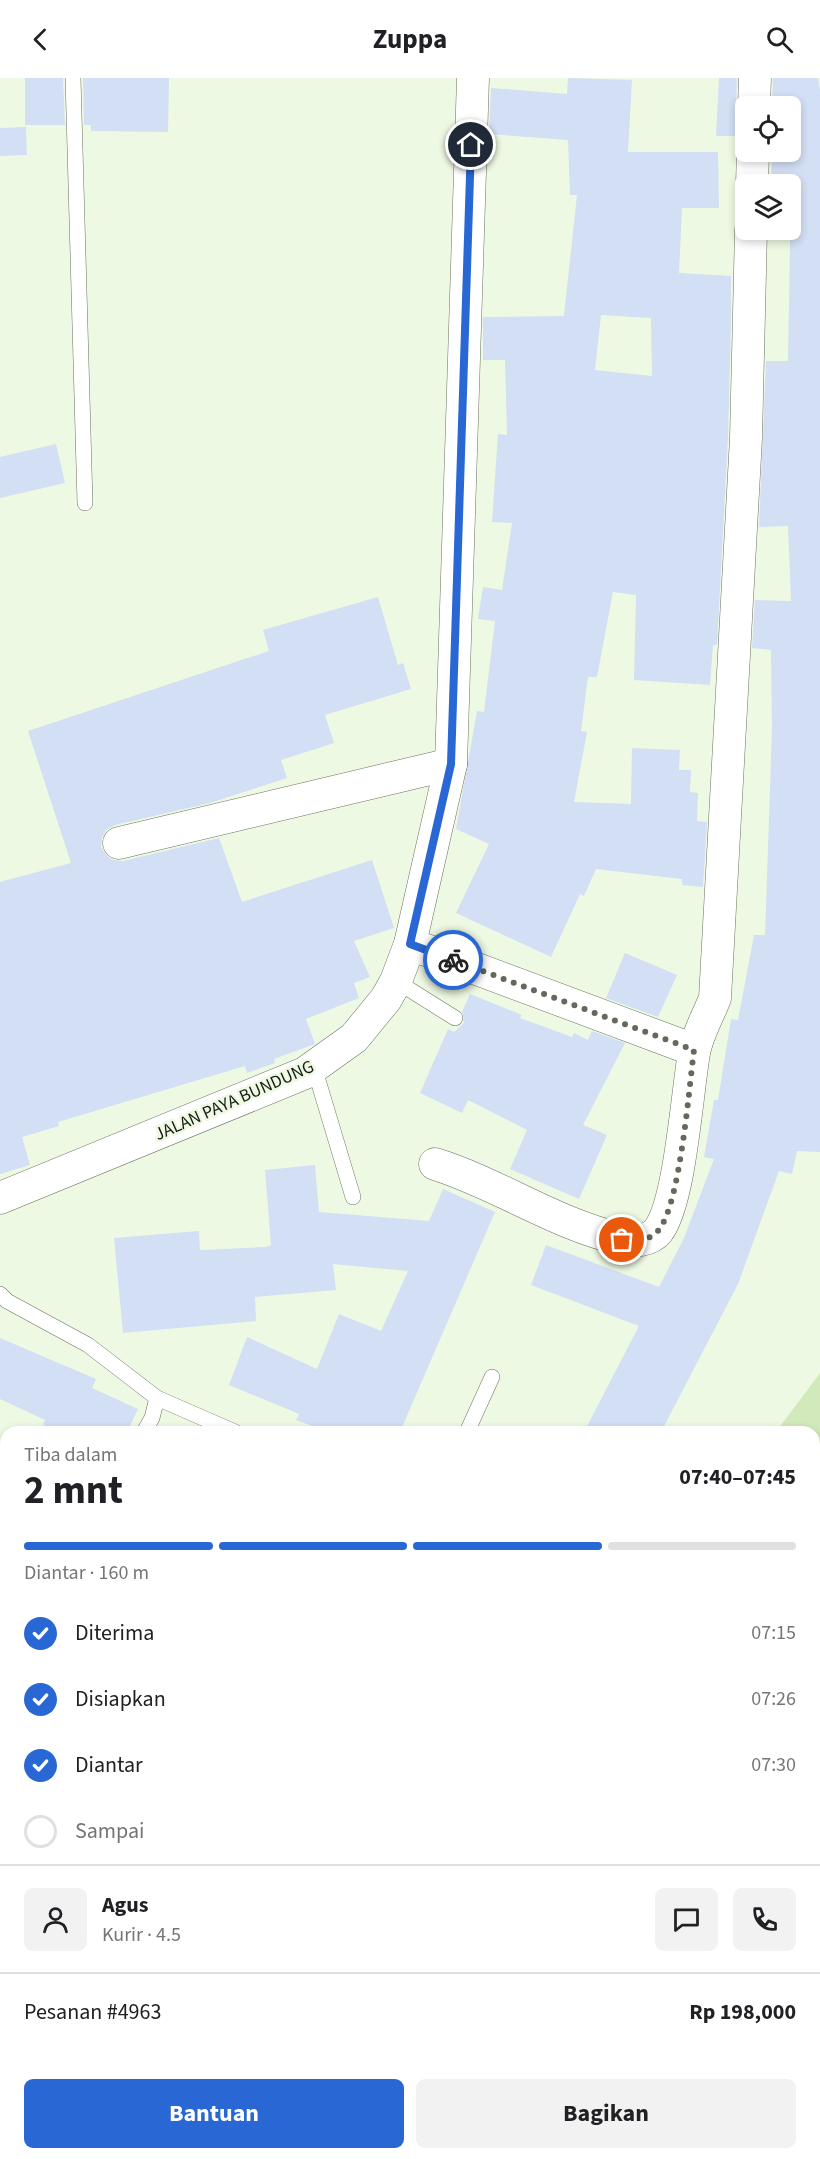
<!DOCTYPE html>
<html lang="id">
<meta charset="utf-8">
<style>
:root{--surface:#fff;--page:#f2f2f2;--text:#202124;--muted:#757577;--line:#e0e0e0;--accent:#2867d4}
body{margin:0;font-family:"Source Sans 3",sans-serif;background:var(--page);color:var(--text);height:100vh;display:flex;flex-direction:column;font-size:22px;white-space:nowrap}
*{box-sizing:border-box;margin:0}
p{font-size:20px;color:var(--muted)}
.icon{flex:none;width:33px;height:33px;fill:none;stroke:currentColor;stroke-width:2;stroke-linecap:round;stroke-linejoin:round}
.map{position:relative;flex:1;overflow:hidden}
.panel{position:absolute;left:0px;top:1348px;width:820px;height:734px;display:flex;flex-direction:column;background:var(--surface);border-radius:18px 18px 0 0;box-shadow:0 3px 9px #0003}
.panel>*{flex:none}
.fabs{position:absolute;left:735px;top:18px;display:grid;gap:12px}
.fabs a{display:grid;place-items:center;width:66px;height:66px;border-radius:9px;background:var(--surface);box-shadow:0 3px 9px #0003;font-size:30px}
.pin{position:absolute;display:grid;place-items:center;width:51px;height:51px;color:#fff;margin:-26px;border:3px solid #fff;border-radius:50%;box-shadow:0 2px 6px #0007}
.courier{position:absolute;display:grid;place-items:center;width:60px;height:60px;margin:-30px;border:4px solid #2867d4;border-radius:50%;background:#fff;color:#222;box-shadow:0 2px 8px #0007}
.headline em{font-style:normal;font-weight:700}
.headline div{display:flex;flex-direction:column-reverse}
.headline{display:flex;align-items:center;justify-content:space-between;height:102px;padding:0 24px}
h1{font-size:39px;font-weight:700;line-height:45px}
.bar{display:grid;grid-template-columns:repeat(4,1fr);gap:9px 6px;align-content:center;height:72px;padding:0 24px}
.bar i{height:8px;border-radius:4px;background:var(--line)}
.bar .active{background:var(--accent)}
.bar p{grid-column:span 4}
.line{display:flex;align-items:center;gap:15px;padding:0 24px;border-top:2px solid var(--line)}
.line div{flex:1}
.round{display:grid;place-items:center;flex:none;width:63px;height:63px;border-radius:9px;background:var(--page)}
ol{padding:0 24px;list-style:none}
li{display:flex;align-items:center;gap:18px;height:66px}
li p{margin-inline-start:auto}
li .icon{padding:6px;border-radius:50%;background:var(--accent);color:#fff;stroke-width:4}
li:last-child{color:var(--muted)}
li i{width:33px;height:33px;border:3px solid var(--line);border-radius:50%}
.cta{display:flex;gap:12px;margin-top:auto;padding:12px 24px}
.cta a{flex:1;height:69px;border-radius:9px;background:var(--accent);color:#fff;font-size:24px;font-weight:700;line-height:69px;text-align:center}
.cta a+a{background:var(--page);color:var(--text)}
header{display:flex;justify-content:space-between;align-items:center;height:78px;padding:0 24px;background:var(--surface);font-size:27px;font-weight:700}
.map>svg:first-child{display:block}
.green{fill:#d2e9bb}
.building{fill:#d2dff4;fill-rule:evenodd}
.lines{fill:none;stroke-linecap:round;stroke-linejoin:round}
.lane-casing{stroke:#69735f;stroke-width:16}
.street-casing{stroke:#69735f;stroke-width:33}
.lane{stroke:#fff;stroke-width:15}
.street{stroke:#fff;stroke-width:32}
.done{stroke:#63695c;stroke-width:6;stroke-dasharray:0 10.8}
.route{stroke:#2867d4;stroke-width:8}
.labels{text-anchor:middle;stroke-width:5;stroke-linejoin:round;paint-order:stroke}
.street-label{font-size:18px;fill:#181c14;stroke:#eef9e3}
</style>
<header><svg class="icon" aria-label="back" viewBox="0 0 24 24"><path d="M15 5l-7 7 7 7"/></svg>Zuppa<svg class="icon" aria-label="search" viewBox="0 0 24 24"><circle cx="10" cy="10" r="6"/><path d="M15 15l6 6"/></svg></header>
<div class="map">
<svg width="820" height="2081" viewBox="0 0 820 2081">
<rect width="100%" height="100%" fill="#eef9e3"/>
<!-- green -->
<polygon class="green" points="820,1295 820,1381 815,1388 814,1354 776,1354"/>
<!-- building -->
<g class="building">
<polygon points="25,0 63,0 65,47 25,47"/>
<polygon points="83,0 169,0 168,54 91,53 91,47 84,47"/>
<path d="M568 0 632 2 628 74H718L719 130H682L679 195 731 198V245L728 359 717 567H713L710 607 634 602 636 517 613 514 597 599H588L581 653 587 654 574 724 631 726 632 670 680 672 679 692H691L690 714 698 715 697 743 707 744 703 809 682 807V801L596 791 584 818 580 816 551 879 456 835 489 766 456 751 477 633 484 634 495 543 478 541 483 509 502 512 512 445 492 444 498 356 507 357 505 282H483V239L564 238 577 117H570L568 62 489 56 491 10 567 16ZM601 237 651 240 652 298 595 292Z"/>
<polygon points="719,0 737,0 736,28 738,37 746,44 746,58 716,58"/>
<polygon points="773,0 818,0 820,13 820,1074 797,1073 792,1096 779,1093 738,1206 661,1354 584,1354 639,1248 531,1207 546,1167 659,1209 684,1160 714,1081 704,1079 714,1022 718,1022 731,941 738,942 754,857 765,857 772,651 771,572 752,570 755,522 791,523 788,448 759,449 766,283 788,283 791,106 771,106 772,74 790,74 790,28 772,28"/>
<polygon points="26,49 27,77 0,78 0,50"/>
<polygon points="56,366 65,405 0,420 0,379"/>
<polygon points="378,519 398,587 403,585 411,611 325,637 334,665 281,682 287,700 210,725 115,747 106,752 102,760 101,769 106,777 113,782 123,783 219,760 242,824 372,782 394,850 354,863 370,899 354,905 359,920 306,941 315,966 274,981 275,985 247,995 245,988 58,1044 59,1048 22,1059 30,1087 0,1096 0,804 71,785 28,653 269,573 263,552"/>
<polygon points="625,875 677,897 658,939 606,920"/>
<polygon points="470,916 522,937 520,940 572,959 574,955 588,962 592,953 625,965 583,1047 607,1057 579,1121 510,1091 527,1052 468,1022 462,1035 420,1015 448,951 454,954 464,945 462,934"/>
<polygon points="315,1087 319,1134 429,1143 443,1111 495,1134 400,1354 329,1354 296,1342 299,1336 229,1307 247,1259 317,1291 339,1236 381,1253 408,1193 333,1186 336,1212 255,1219 256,1243 123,1255 114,1160 199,1153 200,1172 266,1169 271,1167 265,1092"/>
<polygon points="0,1260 96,1301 92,1310 138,1331 127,1354 61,1354 43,1347 45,1342 0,1321"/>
</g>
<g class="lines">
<!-- lane casing -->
<g class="lane-casing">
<g id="lane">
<polyline points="73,0 85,425"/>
<polyline points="396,903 455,940"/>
<polyline points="314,989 353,1119"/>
<polyline points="0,1216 7,1223 88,1267 157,1320 235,1354"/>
<polyline points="144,1354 152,1340 157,1320"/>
<polyline points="467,1354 492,1299"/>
<polyline points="0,1607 6,1587"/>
<polyline points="0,1663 6,1667"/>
<polyline points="0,1803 6,1807"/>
<polyline points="814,2050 820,2052"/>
<polyline points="0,2061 6,2050"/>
<polyline points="526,2076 535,2081"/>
<polyline points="24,2081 27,2076"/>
</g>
</g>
<!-- street casing -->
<g class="street-casing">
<g id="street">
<polyline points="754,28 755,0"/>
<polyline points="752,106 753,74"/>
<polyline points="119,765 451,686"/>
<polyline points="410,866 694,972"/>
<path d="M435 1086C499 1106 555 1146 621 1161 633 1164 650 1163 658 1153 680 1125 687 1015 694 975 697 957 708 938 715 920L746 360 751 152"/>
<polyline points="0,1120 305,995 354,960 386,921 396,903 410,866 451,686 473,0"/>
</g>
</g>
<!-- lane -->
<use href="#lane" class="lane"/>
<!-- street -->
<use href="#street" class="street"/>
</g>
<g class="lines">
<!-- done -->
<path class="done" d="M453 882 694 972C689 1009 680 1131 657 1154 647 1164 635 1162 622 1162"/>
<!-- route -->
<polyline class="route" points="453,882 410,866 451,686 471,67"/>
</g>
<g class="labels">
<!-- street labels -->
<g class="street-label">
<text transform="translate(234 1022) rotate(-24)" y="6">JALAN PAYA BUNDUNG</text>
</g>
</g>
</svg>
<div class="fabs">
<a><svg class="icon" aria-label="locate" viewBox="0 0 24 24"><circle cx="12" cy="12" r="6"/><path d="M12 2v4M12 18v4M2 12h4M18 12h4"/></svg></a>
<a><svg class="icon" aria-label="layers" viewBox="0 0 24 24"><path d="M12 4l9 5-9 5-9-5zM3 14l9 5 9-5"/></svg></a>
</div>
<div class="pin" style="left:622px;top:1162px;background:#ea580c"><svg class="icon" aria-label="bag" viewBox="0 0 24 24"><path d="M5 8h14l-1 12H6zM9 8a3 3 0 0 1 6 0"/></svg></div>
<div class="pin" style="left:471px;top:67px;background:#1f2937"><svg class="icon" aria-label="home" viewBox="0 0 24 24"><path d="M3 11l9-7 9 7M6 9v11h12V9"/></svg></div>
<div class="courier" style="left:453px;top:882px"><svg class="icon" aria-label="bike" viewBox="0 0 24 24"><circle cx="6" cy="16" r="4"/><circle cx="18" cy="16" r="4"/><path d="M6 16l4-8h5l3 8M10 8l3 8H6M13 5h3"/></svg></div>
<section class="panel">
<div class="headline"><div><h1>2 mnt</h1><p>Tiba dalam</p></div><em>07:40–07:45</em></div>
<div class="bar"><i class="active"></i><i class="active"></i><i class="active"></i><i></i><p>Diantar · 160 m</p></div>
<ol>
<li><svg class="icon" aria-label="check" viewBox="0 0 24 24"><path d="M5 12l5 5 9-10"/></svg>Diterima<p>07:15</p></li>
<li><svg class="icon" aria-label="check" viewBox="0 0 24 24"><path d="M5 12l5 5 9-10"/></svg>Disiapkan<p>07:26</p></li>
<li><svg class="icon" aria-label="check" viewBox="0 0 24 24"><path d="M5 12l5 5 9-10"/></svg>Diantar<p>07:30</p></li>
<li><i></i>Sampai</li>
</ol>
<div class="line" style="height:108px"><a class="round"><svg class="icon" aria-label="person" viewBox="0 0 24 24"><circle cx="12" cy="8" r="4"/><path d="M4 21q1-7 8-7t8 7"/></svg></a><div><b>Agus</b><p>Kurir · 4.5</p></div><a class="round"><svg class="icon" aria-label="chat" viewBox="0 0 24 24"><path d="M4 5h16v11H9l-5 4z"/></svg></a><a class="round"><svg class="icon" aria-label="phone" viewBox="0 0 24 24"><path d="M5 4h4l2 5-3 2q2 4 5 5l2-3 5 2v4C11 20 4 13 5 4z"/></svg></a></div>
<div class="line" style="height:78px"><div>Pesanan #4963</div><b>Rp 198,000</b></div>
<div class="cta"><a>Bantuan</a><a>Bagikan</a></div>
</section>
</div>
